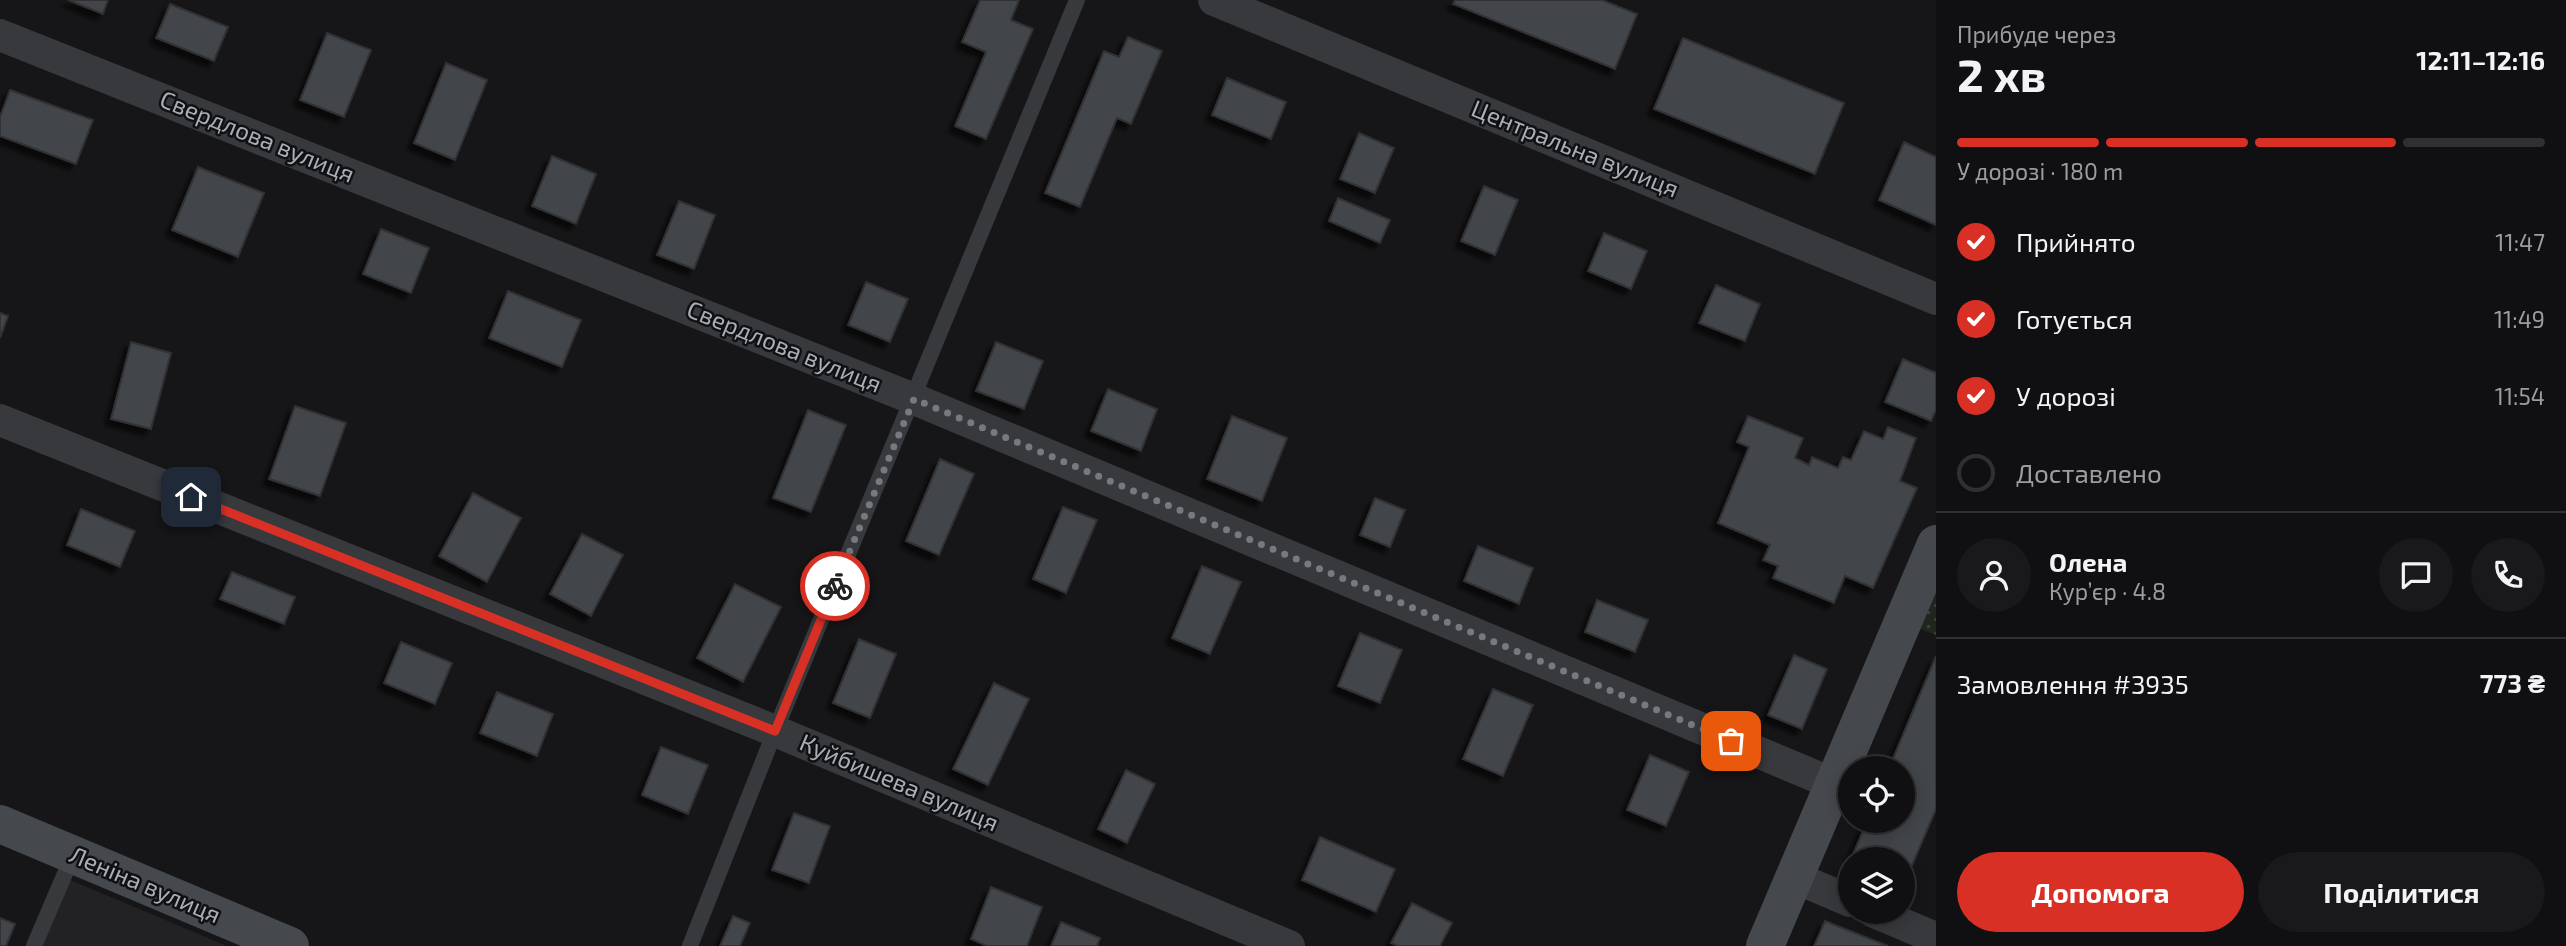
<!DOCTYPE html>
<html lang="uk">
<meta charset="utf-8">
<style>
:root{--surface:#101012;--page:#19191b;--text:#f1f3f6;--muted:#9c9d9f;--line:#303032;--accent:#d93025}
body{margin:0;font-family:"Exo 2",sans-serif;background:var(--page);color:var(--text);height:100vh;display:flex;flex-direction:column;font-size:26px;white-space:nowrap}
*{box-sizing:border-box;margin:0}
p{font-size:23px;color:var(--muted)}
.icon{flex:none;width:38px;height:38px;fill:none;stroke:currentColor;stroke-width:2;stroke-linecap:round;stroke-linejoin:round}
.map{position:relative;flex:1;overflow:hidden}
.details{display:flex;flex-direction:column;background:var(--surface);width:630px}
.details>*{flex:none}
.controls{position:absolute;left:1838px;top:756px;display:grid;gap:14px}
.controls a{display:grid;place-items:center;width:77px;height:77px;border-radius:50%;background:var(--surface);box-shadow:0 4px 18px #0003,0 0 0 2px var(--line);font-size:35px}
.pin{position:absolute;display:grid;place-items:center;width:60px;height:60px;color:#fff;margin:-30px;border-radius:14px;box-shadow:0 4px 10px #0006}
.courier{position:absolute;display:grid;place-items:center;width:70px;height:70px;margin:-35px;border:5px solid #d93025;border-radius:50%;background:#fff;color:#222;box-shadow:0 2px 9px #0007}
.overview em{font-style:normal;font-weight:700}
.overview div{display:flex;flex-direction:column-reverse}
.overview{display:flex;align-items:center;justify-content:space-between;height:119px;padding:0 21px}
h1{font-size:46px;font-weight:700;line-height:52px}
.bar{display:grid;grid-template-columns:repeat(4,1fr);gap:10px 7px;align-content:center;height:84px;padding:0 21px}
.bar i{height:9px;border-radius:5px;background:var(--line)}
.bar .active{background:var(--accent)}
.bar p{grid-column:span 4}
.line{display:flex;align-items:center;gap:18px;padding:0 21px;border-top:2px solid var(--line)}
.line div{flex:1}
.round{display:grid;place-items:center;flex:none;width:74px;height:74px;border-radius:37px;background:var(--page)}
ol{padding:0 21px;list-style:none}
li{display:flex;align-items:center;gap:21px;height:77px}
li p{margin-inline-start:auto}
li .icon{padding:7px;border-radius:50%;background:var(--accent);color:#fff;stroke-width:4}
li:last-child{color:var(--muted)}
li i{width:38px;height:38px;border:4px solid var(--line);border-radius:50%}
.primary-button{display:flex;gap:14px;margin-top:auto;padding:14px 21px}
.primary-button a{flex:1;height:80px;border-radius:42px;background:var(--accent);color:#fff;font-size:28px;font-weight:700;line-height:80px;text-align:center}
.primary-button a+a{background:var(--page);color:var(--text)}
main{display:flex;flex:1;min-height:0}
.map>svg:first-child{display:block}
.built{fill:#222225}
.grass{fill:url(#grass-dots)}
.building{fill:#434448;stroke:#303034;stroke-width:2;filter:url(#shadow)}
.lines{fill:none;stroke-linecap:round;stroke-linejoin:round}
.service{stroke:#37393d;stroke-width:16}
.minor{stroke:#37393d;stroke-width:32}
.secondary{stroke:#45484c;stroke-width:38}
.done{stroke:#76797f;stroke-width:7;stroke-dasharray:0 12.6}
.route{stroke:#d93025;stroke-width:9}
.labels{text-anchor:middle;stroke-width:5;stroke-linejoin:round;paint-order:stroke}
.street-label{font-size:24px;fill:#a9afb7;stroke:#111113}
</style>
<main>
<div class="map">
<svg width="1936" height="946" viewBox="0 0 1936 946">
<defs>
<pattern id="grass-dots" width="8" height="8" patternUnits="userSpaceOnUse" patternTransform="scale(1.75)"><rect width="8" height="8" fill="#1e261e"/><path d="M2 2h.1M6 6h.1" fill="none" stroke="#3c433c" stroke-width="1.8" stroke-linecap="round"/></pattern>
<filter id="shadow"><feDropShadow dx="-6" dy="6" stdDeviation="2" flood-color="#0009"/></filter>
</defs>
<rect width="100%" height="100%" fill="#161618"/>
<!-- built -->
<polygon class="built" points="63,877 227,946 34,946"/>
<!-- grass -->
<polygon class="grass" points="1936,592 1936,635 1920,629"/>
<!-- building -->
<g class="building">
<polygon points="68,0 108,0 103,14"/>
<polygon points="980,0 1019,0 1011,20 1033,29 986,139 955,126 986,52 962,42"/>
<polygon points="1455,0 1602,0 1637,14 1615,69 1453,4"/>
<polygon points="170,4 228,27 214,61 156,38"/>
<polygon points="327,33 371,50 344,117 300,100"/>
<polygon points="1128,37 1162,51 1131,124 1117,118 1080,207 1045,193 1104,51 1119,57"/>
<polygon points="1683,38 1844,103 1815,174 1654,109"/>
<polygon points="446,63 487,80 455,160 414,143"/>
<polygon points="1227,78 1286,102 1271,139 1212,115"/>
<polygon points="10,90 93,120 76,164 0,136 0,117"/>
<polygon points="1359,133 1394,148 1375,193 1340,179"/>
<polygon points="1904,142 1936,157 1936,225 1879,200"/>
<polygon points="552,156 596,174 576,224 532,206"/>
<polygon points="198,167 264,193 238,257 172,230"/>
<polygon points="1484,186 1518,200 1495,255 1461,241"/>
<polygon points="1338,198 1390,220 1380,243 1329,221"/>
<polygon points="679,201 715,215 694,269 657,255"/>
<polygon points="381,229 429,248 411,293 363,274"/>
<polygon points="1604,233 1647,251 1631,289 1588,271"/>
<polygon points="866,282 908,299 890,342 848,325"/>
<polygon points="1716,285 1760,304 1745,341 1699,323"/>
<polygon points="508,291 581,320 562,367 489,338"/>
<polygon points="0,313 8,316 0,338"/>
<polygon points="131,342 171,353 151,429 111,419"/>
<polygon points="996,342 1043,361 1024,409 976,391"/>
<polygon points="1903,359 1936,373 1936,410 1931,421 1885,402"/>
<polygon points="1108,389 1157,409 1141,451 1091,431"/>
<polygon points="295,406 346,423 320,496 269,479"/>
<polygon points="808,410 846,425 811,512 773,498"/>
<polygon points="1232,416 1287,438 1262,501 1207,479"/>
<polygon points="1748,416 1803,438 1795,458 1809,465 1812,457 1838,468 1843,457 1851,460 1864,431 1883,439 1888,427 1916,438 1900,481 1917,488 1873,588 1845,576 1834,603 1773,578 1778,566 1763,560 1770,545 1718,523 1749,447 1737,442"/>
<polygon points="940,459 974,474 939,555 906,541"/>
<polygon points="473,493 521,518 487,582 439,556"/>
<polygon points="1375,498 1405,510 1390,547 1360,535"/>
<polygon points="1063,507 1097,520 1066,593 1033,579"/>
<polygon points="81,509 135,531 120,567 67,545"/>
<polygon points="582,534 623,555 591,616 550,594"/>
<polygon points="1478,546 1533,568 1519,604 1464,581"/>
<polygon points="1202,566 1241,582 1210,654 1172,638"/>
<polygon points="232,572 295,597 284,624 220,599"/>
<polygon points="735,584 781,607 743,682 697,658"/>
<polygon points="1597,600 1648,620 1635,652 1585,632"/>
<polygon points="1360,633 1402,650 1380,703 1338,686"/>
<polygon points="859,639 896,654 870,718 833,703"/>
<polygon points="401,642 452,663 435,704 384,683"/>
<polygon points="1794,655 1827,669 1802,729 1768,715"/>
<polygon points="1936,656 1936,809 1902,889 1902,859 1851,859 1867,821 1902,821 1902,768 1889,768"/>
<polygon points="994,683 1029,699 988,785 953,769"/>
<polygon points="1493,689 1533,705 1503,776 1463,759"/>
<polygon points="497,692 553,714 537,756 480,733"/>
<polygon points="661,747 708,765 688,814 642,795"/>
<polygon points="1650,755 1689,772 1666,826 1627,810"/>
<polygon points="1126,770 1155,784 1127,843 1098,829"/>
<polygon points="794,813 830,826 809,883 772,870"/>
<polygon points="1320,837 1395,869 1376,912 1302,880"/>
<polygon points="991,887 1042,907 1027,946 987,946 971,939"/>
<polygon points="1412,903 1452,923 1440,946 1398,946 1391,943"/>
<polygon points="733,916 750,923 740,946 720,946"/>
<polygon points="0,918 15,924 6,946 0,946"/>
<polygon points="1825,921 1888,946 1814,946"/>
<polygon points="1061,922 1100,938 1097,946 1051,946"/>
</g>
<g class="lines">
<!-- service -->
<g class="service">
<polyline points="34,946 73,855"/>
<polyline points="690,946 775,731 1077,0"/>
</g>
<!-- minor -->
<g class="minor">
<polyline points="1214,0 1936,299"/>
<polyline points="0,35 914,399 1834,784"/>
<polyline points="0,420 775,731 1289,946"/>
<polyline points="1794,877 1850,901"/>
<polyline points="1874,912 1936,938"/>
</g>
<!-- secondary -->
<g class="secondary">
<polyline points="0,824 290,946"/>
<polyline points="1765,946 1936,544"/>
</g>
</g>
<g class="lines">
<!-- done -->
<polyline class="done" points="835,586 914,399 1731,741"/>
<!-- route -->
<polyline class="route" points="191,497 775,731 835,586"/>
</g>
<g class="labels">
<!-- street labels -->
<g class="street-label">
<text transform="translate(257 137) rotate(22)" y="8">Свердлова вулиця</text>
<text transform="translate(1575 149) rotate(22)" y="8">Центральна вулиця</text>
<text transform="translate(784 347) rotate(22)" y="8">Свердлова вулиця</text>
<text transform="translate(899 783) rotate(23)" y="8">Куйбишева вулиця</text>
<text transform="translate(145 885) rotate(23)" y="8">Леніна вулиця</text>
</g>
</g>
</svg>
<div class="controls">
<a><svg class="icon" aria-label="locate" viewBox="0 0 24 24"><circle cx="12" cy="12" r="6"/><path d="M12 2v4M12 18v4M2 12h4M18 12h4"/></svg></a>
<a><svg class="icon" aria-label="layers" viewBox="0 0 24 24"><path d="M12 4l9 5-9 5-9-5zM3 14l9 5 9-5"/></svg></a>
</div>
<div class="pin" style="left:1731px;top:741px;background:#ea580c"><svg class="icon" aria-label="bag" viewBox="0 0 24 24"><path d="M5 8h14l-1 12H6zM9 8a3 3 0 0 1 6 0"/></svg></div>
<div class="pin" style="left:191px;top:497px;background:#1f2937"><svg class="icon" aria-label="home" viewBox="0 0 24 24"><path d="M3 11l9-7 9 7M6 9v11h12V9"/></svg></div>
<div class="courier" style="left:835px;top:586px"><svg class="icon" aria-label="bike" viewBox="0 0 24 24"><circle cx="6" cy="16" r="4"/><circle cx="18" cy="16" r="4"/><path d="M6 16l4-8h5l3 8M10 8l3 8H6M13 5h3"/></svg></div>
</div>
<section class="details">
<div class="overview"><div><h1>2 хв</h1><p>Прибуде через</p></div><em>12:11–12:16</em></div>
<div class="bar"><i class="active"></i><i class="active"></i><i class="active"></i><i></i><p>У дорозі · 180 m</p></div>
<ol>
<li><svg class="icon" aria-label="check" viewBox="0 0 24 24"><path d="M5 12l5 5 9-10"/></svg>Прийнято<p>11:47</p></li>
<li><svg class="icon" aria-label="check" viewBox="0 0 24 24"><path d="M5 12l5 5 9-10"/></svg>Готується<p>11:49</p></li>
<li><svg class="icon" aria-label="check" viewBox="0 0 24 24"><path d="M5 12l5 5 9-10"/></svg>У дорозі<p>11:54</p></li>
<li><i></i>Доставлено</li>
</ol>
<div class="line" style="height:126px"><a class="round"><svg class="icon" aria-label="person" viewBox="0 0 24 24"><circle cx="12" cy="8" r="4"/><path d="M4 21q1-7 8-7t8 7"/></svg></a><div><b>Олена</b><p>Кур’єр · 4.8</p></div><a class="round"><svg class="icon" aria-label="chat" viewBox="0 0 24 24"><path d="M4 5h16v11H9l-5 4z"/></svg></a><a class="round"><svg class="icon" aria-label="phone" viewBox="0 0 24 24"><path d="M5 4h4l2 5-3 2q2 4 5 5l2-3 5 2v4C11 20 4 13 5 4z"/></svg></a></div>
<div class="line" style="height:91px"><div>Замовлення #3935</div><b>773 ₴</b></div>
<div class="primary-button"><a>Допомога</a><a>Поділитися</a></div>
</section>
</main>
